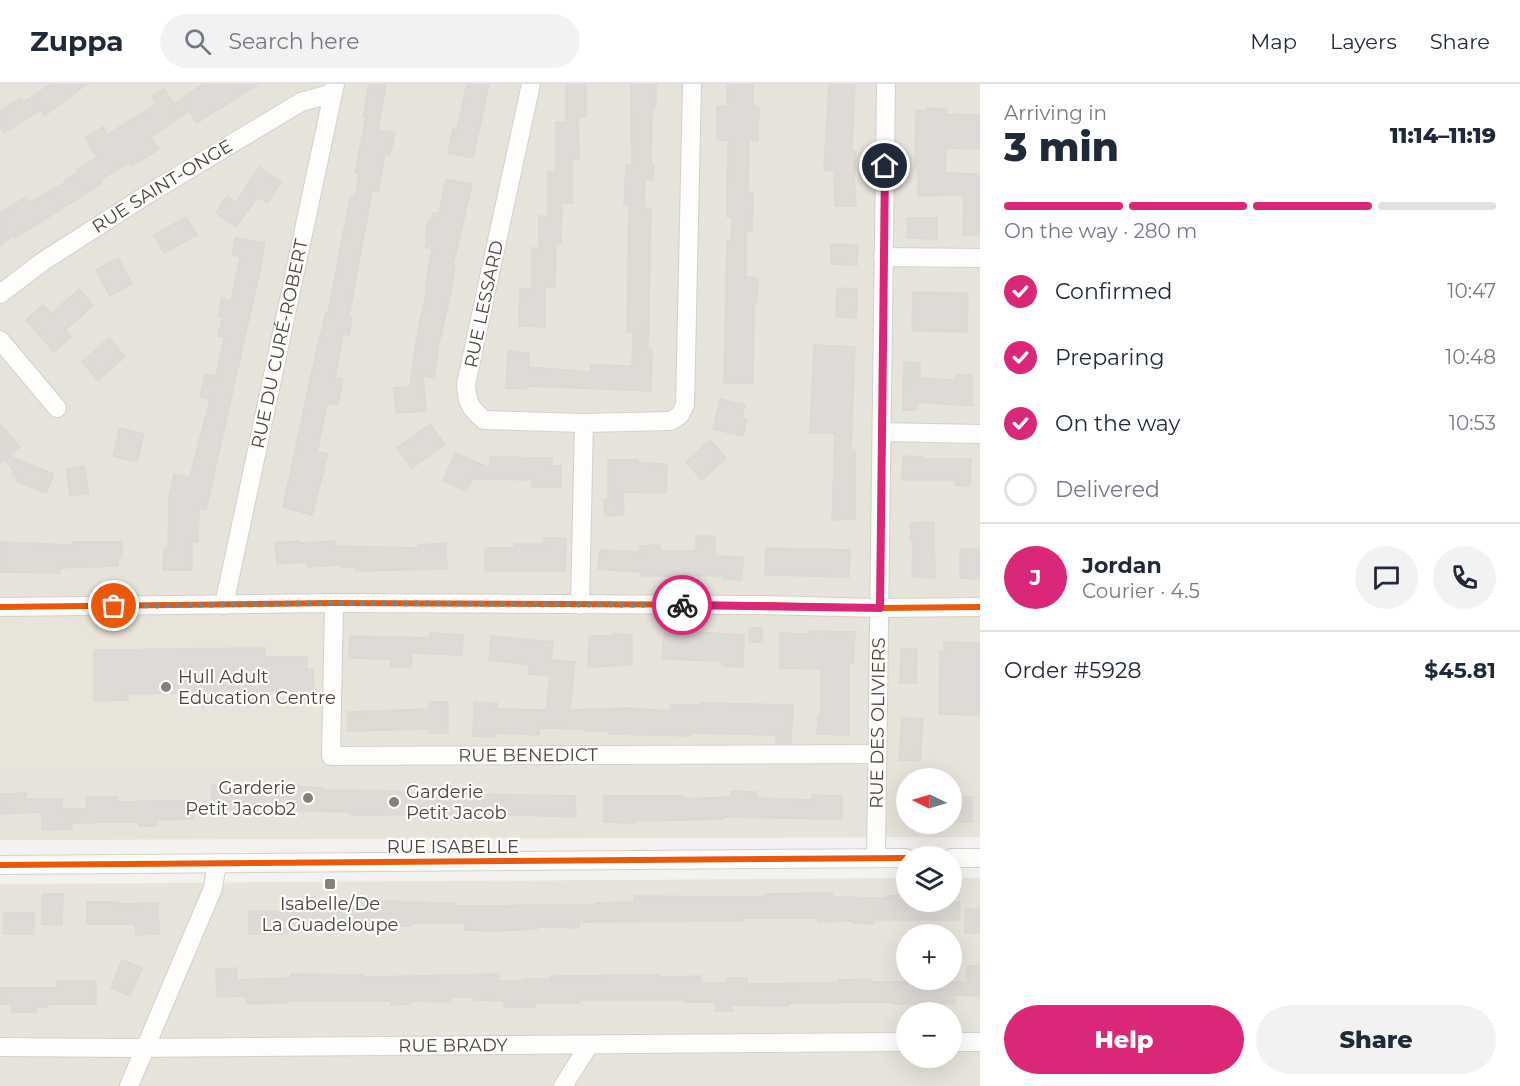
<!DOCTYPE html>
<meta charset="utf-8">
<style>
:root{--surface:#fff;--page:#f2f2f3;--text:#1f2937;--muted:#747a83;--line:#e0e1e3;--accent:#db2777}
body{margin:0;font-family:Montserrat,sans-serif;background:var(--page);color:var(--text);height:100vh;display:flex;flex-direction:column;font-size:22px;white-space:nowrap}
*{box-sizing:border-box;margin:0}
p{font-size:20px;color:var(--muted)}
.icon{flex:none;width:33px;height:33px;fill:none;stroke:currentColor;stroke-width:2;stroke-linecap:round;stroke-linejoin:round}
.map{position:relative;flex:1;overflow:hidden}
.side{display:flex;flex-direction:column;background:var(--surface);width:540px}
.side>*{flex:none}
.needle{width:39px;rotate:275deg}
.fabs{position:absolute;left:896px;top:684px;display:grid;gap:12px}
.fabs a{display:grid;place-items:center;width:66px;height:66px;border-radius:50%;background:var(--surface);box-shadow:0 6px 24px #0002;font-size:30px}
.pin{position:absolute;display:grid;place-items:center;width:51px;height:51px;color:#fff;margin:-26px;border:3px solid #fff;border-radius:50%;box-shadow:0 2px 6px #0007}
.courier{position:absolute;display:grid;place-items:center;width:60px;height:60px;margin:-30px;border:4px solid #db2777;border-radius:50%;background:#fff;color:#222;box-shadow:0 2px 8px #0007}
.summary em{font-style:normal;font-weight:800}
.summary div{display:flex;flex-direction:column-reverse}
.summary{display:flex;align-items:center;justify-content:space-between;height:102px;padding:0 24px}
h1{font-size:39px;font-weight:800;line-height:45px}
.bar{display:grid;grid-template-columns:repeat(4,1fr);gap:9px 6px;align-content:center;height:72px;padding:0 24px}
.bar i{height:8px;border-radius:4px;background:var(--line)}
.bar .on{background:var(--accent)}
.bar p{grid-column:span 4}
.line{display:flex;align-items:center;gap:15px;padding:0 24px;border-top:2px solid var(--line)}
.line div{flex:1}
.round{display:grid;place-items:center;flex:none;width:63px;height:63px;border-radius:32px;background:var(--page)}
ol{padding:0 24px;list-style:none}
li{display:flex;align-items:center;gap:18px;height:66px}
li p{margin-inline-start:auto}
li .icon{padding:6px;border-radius:50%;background:var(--accent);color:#fff;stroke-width:4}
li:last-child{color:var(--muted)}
li i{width:33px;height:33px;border:3px solid var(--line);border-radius:50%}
.action{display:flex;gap:12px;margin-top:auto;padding:12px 24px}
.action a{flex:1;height:69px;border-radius:36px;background:var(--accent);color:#fff;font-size:24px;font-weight:800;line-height:69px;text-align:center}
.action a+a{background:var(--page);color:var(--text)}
header{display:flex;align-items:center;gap:36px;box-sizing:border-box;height:84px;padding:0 30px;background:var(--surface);border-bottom:2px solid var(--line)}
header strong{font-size:28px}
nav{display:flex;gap:33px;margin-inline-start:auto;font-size:21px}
.search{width:420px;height:54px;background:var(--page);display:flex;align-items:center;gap:15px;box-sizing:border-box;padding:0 21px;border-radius:33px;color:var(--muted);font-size:22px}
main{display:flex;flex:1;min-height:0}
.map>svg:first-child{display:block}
.residential{fill:#e7e4dc;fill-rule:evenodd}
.education{fill:#eae5da}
.building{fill:#dedbd6;stroke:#dcd9d4;stroke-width:1.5}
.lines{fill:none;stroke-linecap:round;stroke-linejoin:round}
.minor-casing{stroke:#d2d0cb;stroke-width:20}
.minor{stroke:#fdfdfc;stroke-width:18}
.cycleway-casing{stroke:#fff;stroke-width:10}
.cycleway{stroke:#e8590c;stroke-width:6}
.done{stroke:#868178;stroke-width:6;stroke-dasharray:0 10.8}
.route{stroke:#db2777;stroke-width:8}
.poi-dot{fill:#868178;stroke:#fff;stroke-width:2}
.labels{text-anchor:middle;stroke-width:4.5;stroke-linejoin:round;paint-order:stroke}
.street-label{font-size:18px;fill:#4b4439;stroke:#fff}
.poi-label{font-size:18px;fill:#4b4439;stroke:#fff;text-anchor:start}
</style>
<header>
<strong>Zuppa</strong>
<div class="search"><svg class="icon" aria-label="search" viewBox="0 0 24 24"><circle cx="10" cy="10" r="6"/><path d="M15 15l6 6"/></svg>Search here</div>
<nav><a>Map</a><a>Layers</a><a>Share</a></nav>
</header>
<main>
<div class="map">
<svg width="980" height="1002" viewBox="0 0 980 1002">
<rect width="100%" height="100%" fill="#f4f2ee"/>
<!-- residential -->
<g class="residential">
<path d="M0 0H980V753L0 756ZM906 694H951V740H906Z"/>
<path d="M906 794V818H951V794H980V1002H0V800ZM906 850H951V896H906ZM906 928H951V974H906Z"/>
</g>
<!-- education -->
<polygon class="education" points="334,519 331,684 0,686 0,523"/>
<!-- building -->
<g class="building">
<polygon points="51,0 87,0 44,32 41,26 4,49 0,42 0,27 21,14 24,18"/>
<polygon points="203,0 258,0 197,39 189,27 151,53 159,65 132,82 129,78 100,96 102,99 15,154 14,151 0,162 0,129 26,113 29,119 66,98 65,96 78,88 77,85 97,74 85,54 103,43 107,51 157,20 152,12 164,5 174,20"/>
<polygon points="369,0 386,0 378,46 395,49 390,71 385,70 378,108 372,107 349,232 352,233 349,251 343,250 335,294 343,295 338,321 327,319 317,368 328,370 312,431 283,423 320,250 321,250 326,228 328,229 350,113 355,114 359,90 355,89 366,33 363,33"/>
<polygon points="467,0 489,0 473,74 448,69 453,45 457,46"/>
<polygon points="566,0 586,0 586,33 578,33 579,76 572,76 572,119 562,119 561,160 556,160 555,203 545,203 545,243 519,242 520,205 532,205 532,164 539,164 539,132 548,132 548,88 556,88 556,38 566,38"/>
<polygon points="631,0 656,0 656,23 652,23 651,82 654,82 653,97 645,96 644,124 651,124 648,266 652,266 651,307 528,302 527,305 506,304 508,267 529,269 529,283 591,288 591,281 632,282 633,248 627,248 629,120 624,120 626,81 632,82"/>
<polygon points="728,0 753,0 753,23 759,23 758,57 749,56 748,108 753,109 752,147 746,147 746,193 758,194 757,218 754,218 753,299 724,299 727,156 731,156 732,133 727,133 728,56 717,56 717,22 727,23"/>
<polygon points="829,0 855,0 852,67 856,67 854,94 856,122 835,122 834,87 824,86"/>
<polygon points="926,24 947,25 946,30 980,31 980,65 946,64 945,89 980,90 980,151 963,151 964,111 918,112 918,85 915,85 916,26 926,27"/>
<polygon points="259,83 281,98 267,119 258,113 236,143 216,129 227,112 236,119"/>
<polygon points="446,95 472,100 453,181 455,181 451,209 439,259 434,294 423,292 426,327 396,329 394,304 410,303 417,251 427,205 425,204 432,165 425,163 427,155 425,154 428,138 431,138 433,129 439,130"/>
<polygon points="186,133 197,151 164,169 154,151"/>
<polygon points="908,134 937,134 937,155 907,154"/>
<polygon points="235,154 265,159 262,177 206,426 199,424 198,458 192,458 192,486 163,486 164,465 168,465 169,413 174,390 190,393 210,315 200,313 205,290 216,292 224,253 218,252 222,234 218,233 222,214 231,217 240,173 232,171"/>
<polygon points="831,160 858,161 857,181 831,180"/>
<polygon points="118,174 132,200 110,212 96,186"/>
<polygon points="837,204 857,205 856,234 836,233"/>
<polygon points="79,205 93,222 65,246 71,253 54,268 26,236 43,221 51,230"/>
<polygon points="913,208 968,209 967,248 912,247"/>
<polygon points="109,254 125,273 98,296 82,278"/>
<polygon points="814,261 855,263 851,366 855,366 855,435 832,436 835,349 810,349"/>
<polygon points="904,278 920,279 920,294 956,296 956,291 972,291 972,322 917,318 916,326 903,326"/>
<polygon points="720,315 745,321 742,334 747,335 743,352 713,345"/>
<polygon points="0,340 20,363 9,372 54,390 46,409 16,397 18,393 12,391 14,387 5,376 0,380"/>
<polygon points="430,340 445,360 412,384 397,364"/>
<polygon points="120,344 144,350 137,378 113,372"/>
<polygon points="710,356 726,374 702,396 686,378"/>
<polygon points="455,369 490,384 490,373 552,374 552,382 561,382 561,403 532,403 532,396 472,395 466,407 443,397"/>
<polygon points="903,372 924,373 924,375 971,375 970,402 955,401 955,396 902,396"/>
<polygon points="608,376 638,376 638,379 667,380 666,409 623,408 624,431 605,432 604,415 608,415"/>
<polygon points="84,382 89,409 70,412 66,385"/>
<polygon points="934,438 935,494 912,493 913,457 911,457 911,439"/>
<polygon points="696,452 715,452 715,472 743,473 742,496 723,495 724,492 641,492 640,488 598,485 600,466 640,468 640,462 660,461 660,467 696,467"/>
<polygon points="544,454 566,454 565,487 485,487 485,464 514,464 514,460 544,460"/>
<polygon points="300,457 301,459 336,457 336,462 418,464 418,461 446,459 447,485 356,487 356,483 340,483 340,481 308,483 308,478 277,480 275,459"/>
<polygon points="1,458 72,461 72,458 122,458 122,474 118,474 118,482 60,484 60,489 1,488"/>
<polygon points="766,464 850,466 849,493 765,491"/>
<polygon points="960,465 980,465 980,495 960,494"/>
<rect x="749" y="544" width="13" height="14"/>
<polygon points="665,546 744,551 743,583 722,582 722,577 662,575"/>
<polygon points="808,547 855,548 853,579 849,578 849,651 817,650 818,631 821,631 821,585 780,584 780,549 808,550"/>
<polygon points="430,549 463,551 462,571 412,569 411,583 391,583 391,575 349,574 350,552 430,554"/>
<polygon points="612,550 632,551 632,581 588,583 589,552 612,552"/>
<polygon points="491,552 553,558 551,576 575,578 570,626 629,624 671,627 671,621 701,621 701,619 793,621 791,659 776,659 776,651 691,649 691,652 609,650 609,647 585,647 585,645 539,644 539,651 495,649 495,653 473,652 474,618 497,619 496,625 546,626 550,592 528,590 529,581 489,576"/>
<polygon points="944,558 980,559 980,631 939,630 940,567 944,567"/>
<polygon points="265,564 265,573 307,573 307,585 313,585 314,607 263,607 263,622 195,622 195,609 128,610 128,616 94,617 94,566"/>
<polygon points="901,565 917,565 916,599 900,599"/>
<polygon points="429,618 448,618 448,649 429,649 429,645 348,647 348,628 429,625"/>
<polygon points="902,634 923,635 920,677 899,676"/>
<polygon points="212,701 290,702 323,704 323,706 409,707 409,709 575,712 576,733 489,730 489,734 462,733 462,731 350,731 350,728 211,725"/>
<polygon points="731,707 756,708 756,714 812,716 812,711 842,712 842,735 724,733 724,735 684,736 634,737 634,739 604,738 604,712 684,712 684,715 731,713"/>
<polygon points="26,709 27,715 62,715 62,725 87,725 86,713 118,713 118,718 193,716 193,735 156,736 156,742 139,742 139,738 126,738 72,739 72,745 42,746 42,728 0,730 0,710"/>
<polygon points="951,712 972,713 972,738 951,738"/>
<polygon points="832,809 833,813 886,814 886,812 906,811 906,818 960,818 960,836 874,836 874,840 853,839 853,837 818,838 818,834 743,834 743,837 579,838 579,844 537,843 537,845 495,847 465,846 465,839 412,839 412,842 372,843 372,848 359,848 360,841 332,841 288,842 288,850 249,850 249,827 295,828 295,820 336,820 336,819 398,817 398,818 454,819 454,822 595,821 595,819 634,818 634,812 764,813 765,810"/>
<polygon points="42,810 63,810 62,841 42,840"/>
<polygon points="87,818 118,818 118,820 158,819 159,850 136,851 135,840 87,840"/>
<rect x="965" y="825" width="15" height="24"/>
<rect x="4" y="829" width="30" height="21"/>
<polygon points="122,876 142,884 130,912 111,904"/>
<polygon points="967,882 980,882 980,912 955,911 955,920 894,920 894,918 789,919 789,922 732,921 732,927 716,927 716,918 685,918 685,916 580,916 580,919 535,919 535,923 504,923 504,917 474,916 474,913 451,913 451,918 410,917 410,920 391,921 391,917 287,917 287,919 247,920 246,912 217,913 216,885 237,884 237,896 291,894 291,890 364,891 364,893 499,890 499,897 523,897 523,895 551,895 551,892 660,891 660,893 701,892 701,899 727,899 727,894 747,894 747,900 838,899 838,896 871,895 871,898 967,898"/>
<polygon points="57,897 96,897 96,920 48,920 48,923 36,923 36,928 12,928 12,920 0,920 0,904 57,904"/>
</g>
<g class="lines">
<!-- minor casing -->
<g class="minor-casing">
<g id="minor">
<path d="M531 0 466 300C467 319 470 324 484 336L584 339"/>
<polyline points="883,173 980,174"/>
<path id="s1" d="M0 210 42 178 148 110 301 18 333 9"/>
<polyline points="0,256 57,324"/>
<polyline points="882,348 980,350"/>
<path id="s2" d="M334 519 331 672 877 670"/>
<path id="s3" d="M224 521 335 0"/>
<polyline points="580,521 584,339 671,337 680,331 685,321 692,0"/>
<polyline points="0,523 334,519 758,521 880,524 980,523"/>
<path id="s4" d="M876 774 886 0"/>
<polyline points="951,774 980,774"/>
<polyline points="0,781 906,774"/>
<polyline points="951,958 980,958"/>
<path id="s5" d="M0 963 127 964 906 958"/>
<polyline points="129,1002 213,804 217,779"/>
<polyline points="563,1002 589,961"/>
</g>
</g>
<!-- minor -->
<use href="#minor" class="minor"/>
<!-- cycleway casing -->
<g class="cycleway-casing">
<g id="cycleway">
<polyline points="0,523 334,519 758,521 880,524 980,523"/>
<polyline points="0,781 906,774"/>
</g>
</g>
<!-- cycleway -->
<use href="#cycleway" class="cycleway"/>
</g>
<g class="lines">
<!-- done -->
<polyline class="done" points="114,522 334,519 682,521"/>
<!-- route -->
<polyline class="route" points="682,521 880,524 885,82"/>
</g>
<!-- markers -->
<g class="poi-dot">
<circle cx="166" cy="603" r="6"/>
<circle cx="308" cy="714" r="6"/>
<circle cx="394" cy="718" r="6"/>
<rect x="324" y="794" width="12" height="12" rx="3"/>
</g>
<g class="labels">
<!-- street labels -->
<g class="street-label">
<text dy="6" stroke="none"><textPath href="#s1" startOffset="195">RUE SAINT-ONGE</textPath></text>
<text transform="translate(484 220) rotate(-78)" y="6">RUE LESSARD</text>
<text dy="6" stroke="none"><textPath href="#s3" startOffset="267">RUE DU CURÉ-ROBERT</textPath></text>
<text dy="6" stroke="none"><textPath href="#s4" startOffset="135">RUE DES OLIVIERS</textPath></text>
<text dy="6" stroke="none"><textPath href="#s2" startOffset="350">RUE BENEDICT</textPath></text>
<text x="453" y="769">RUE ISABELLE</text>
<text dy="6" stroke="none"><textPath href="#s5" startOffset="453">RUE BRADY</textPath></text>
</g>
<!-- poi labels -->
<g class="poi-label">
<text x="178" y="599">Hull Adult<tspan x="178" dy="21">Education Centre</tspan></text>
<text x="296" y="710" text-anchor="end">Garderie<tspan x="296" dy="21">Petit Jacob2</tspan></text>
<text x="406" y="714">Garderie<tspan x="406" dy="21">Petit Jacob</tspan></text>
<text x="330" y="826" text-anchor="middle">Isabelle/De<tspan x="330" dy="21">La Guadeloupe</tspan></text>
</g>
</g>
</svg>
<div class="fabs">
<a><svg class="needle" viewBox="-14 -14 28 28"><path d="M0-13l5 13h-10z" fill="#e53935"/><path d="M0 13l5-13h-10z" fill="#747a83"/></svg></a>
<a><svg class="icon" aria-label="layers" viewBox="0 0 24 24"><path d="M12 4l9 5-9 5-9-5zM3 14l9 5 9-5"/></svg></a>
<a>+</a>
<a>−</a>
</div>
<div class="pin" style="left:114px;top:522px;background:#ea580c"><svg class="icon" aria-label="bag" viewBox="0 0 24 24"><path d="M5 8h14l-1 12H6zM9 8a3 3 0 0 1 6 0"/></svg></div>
<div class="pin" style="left:885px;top:82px;background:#1f2937"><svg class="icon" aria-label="home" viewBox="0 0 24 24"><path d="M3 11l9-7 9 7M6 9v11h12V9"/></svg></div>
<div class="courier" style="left:682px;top:521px"><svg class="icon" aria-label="bike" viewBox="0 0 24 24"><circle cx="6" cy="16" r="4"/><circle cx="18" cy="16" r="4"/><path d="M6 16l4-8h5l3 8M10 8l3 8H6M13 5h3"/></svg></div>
</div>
<section class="side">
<div class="summary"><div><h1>3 min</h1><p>Arriving in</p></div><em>11:14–11:19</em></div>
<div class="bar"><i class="on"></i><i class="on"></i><i class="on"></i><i></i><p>On the way · 280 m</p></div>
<ol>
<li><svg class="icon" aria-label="check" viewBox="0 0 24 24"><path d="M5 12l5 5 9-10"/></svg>Confirmed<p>10:47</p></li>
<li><svg class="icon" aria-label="check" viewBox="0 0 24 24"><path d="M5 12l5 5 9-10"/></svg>Preparing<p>10:48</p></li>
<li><svg class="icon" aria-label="check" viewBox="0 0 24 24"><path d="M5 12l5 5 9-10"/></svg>On the way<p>10:53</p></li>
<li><i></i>Delivered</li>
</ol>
<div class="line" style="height:108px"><b class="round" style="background:var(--accent);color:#fff">J</b><div><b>Jordan</b><p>Courier · 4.5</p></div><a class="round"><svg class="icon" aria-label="chat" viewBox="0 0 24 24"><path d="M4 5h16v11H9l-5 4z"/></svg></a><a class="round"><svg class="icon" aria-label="phone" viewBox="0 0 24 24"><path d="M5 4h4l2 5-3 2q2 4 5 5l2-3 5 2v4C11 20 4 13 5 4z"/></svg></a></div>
<div class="line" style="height:78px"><div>Order #5928</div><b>$45.81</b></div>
<div class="action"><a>Help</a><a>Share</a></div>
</section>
</main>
